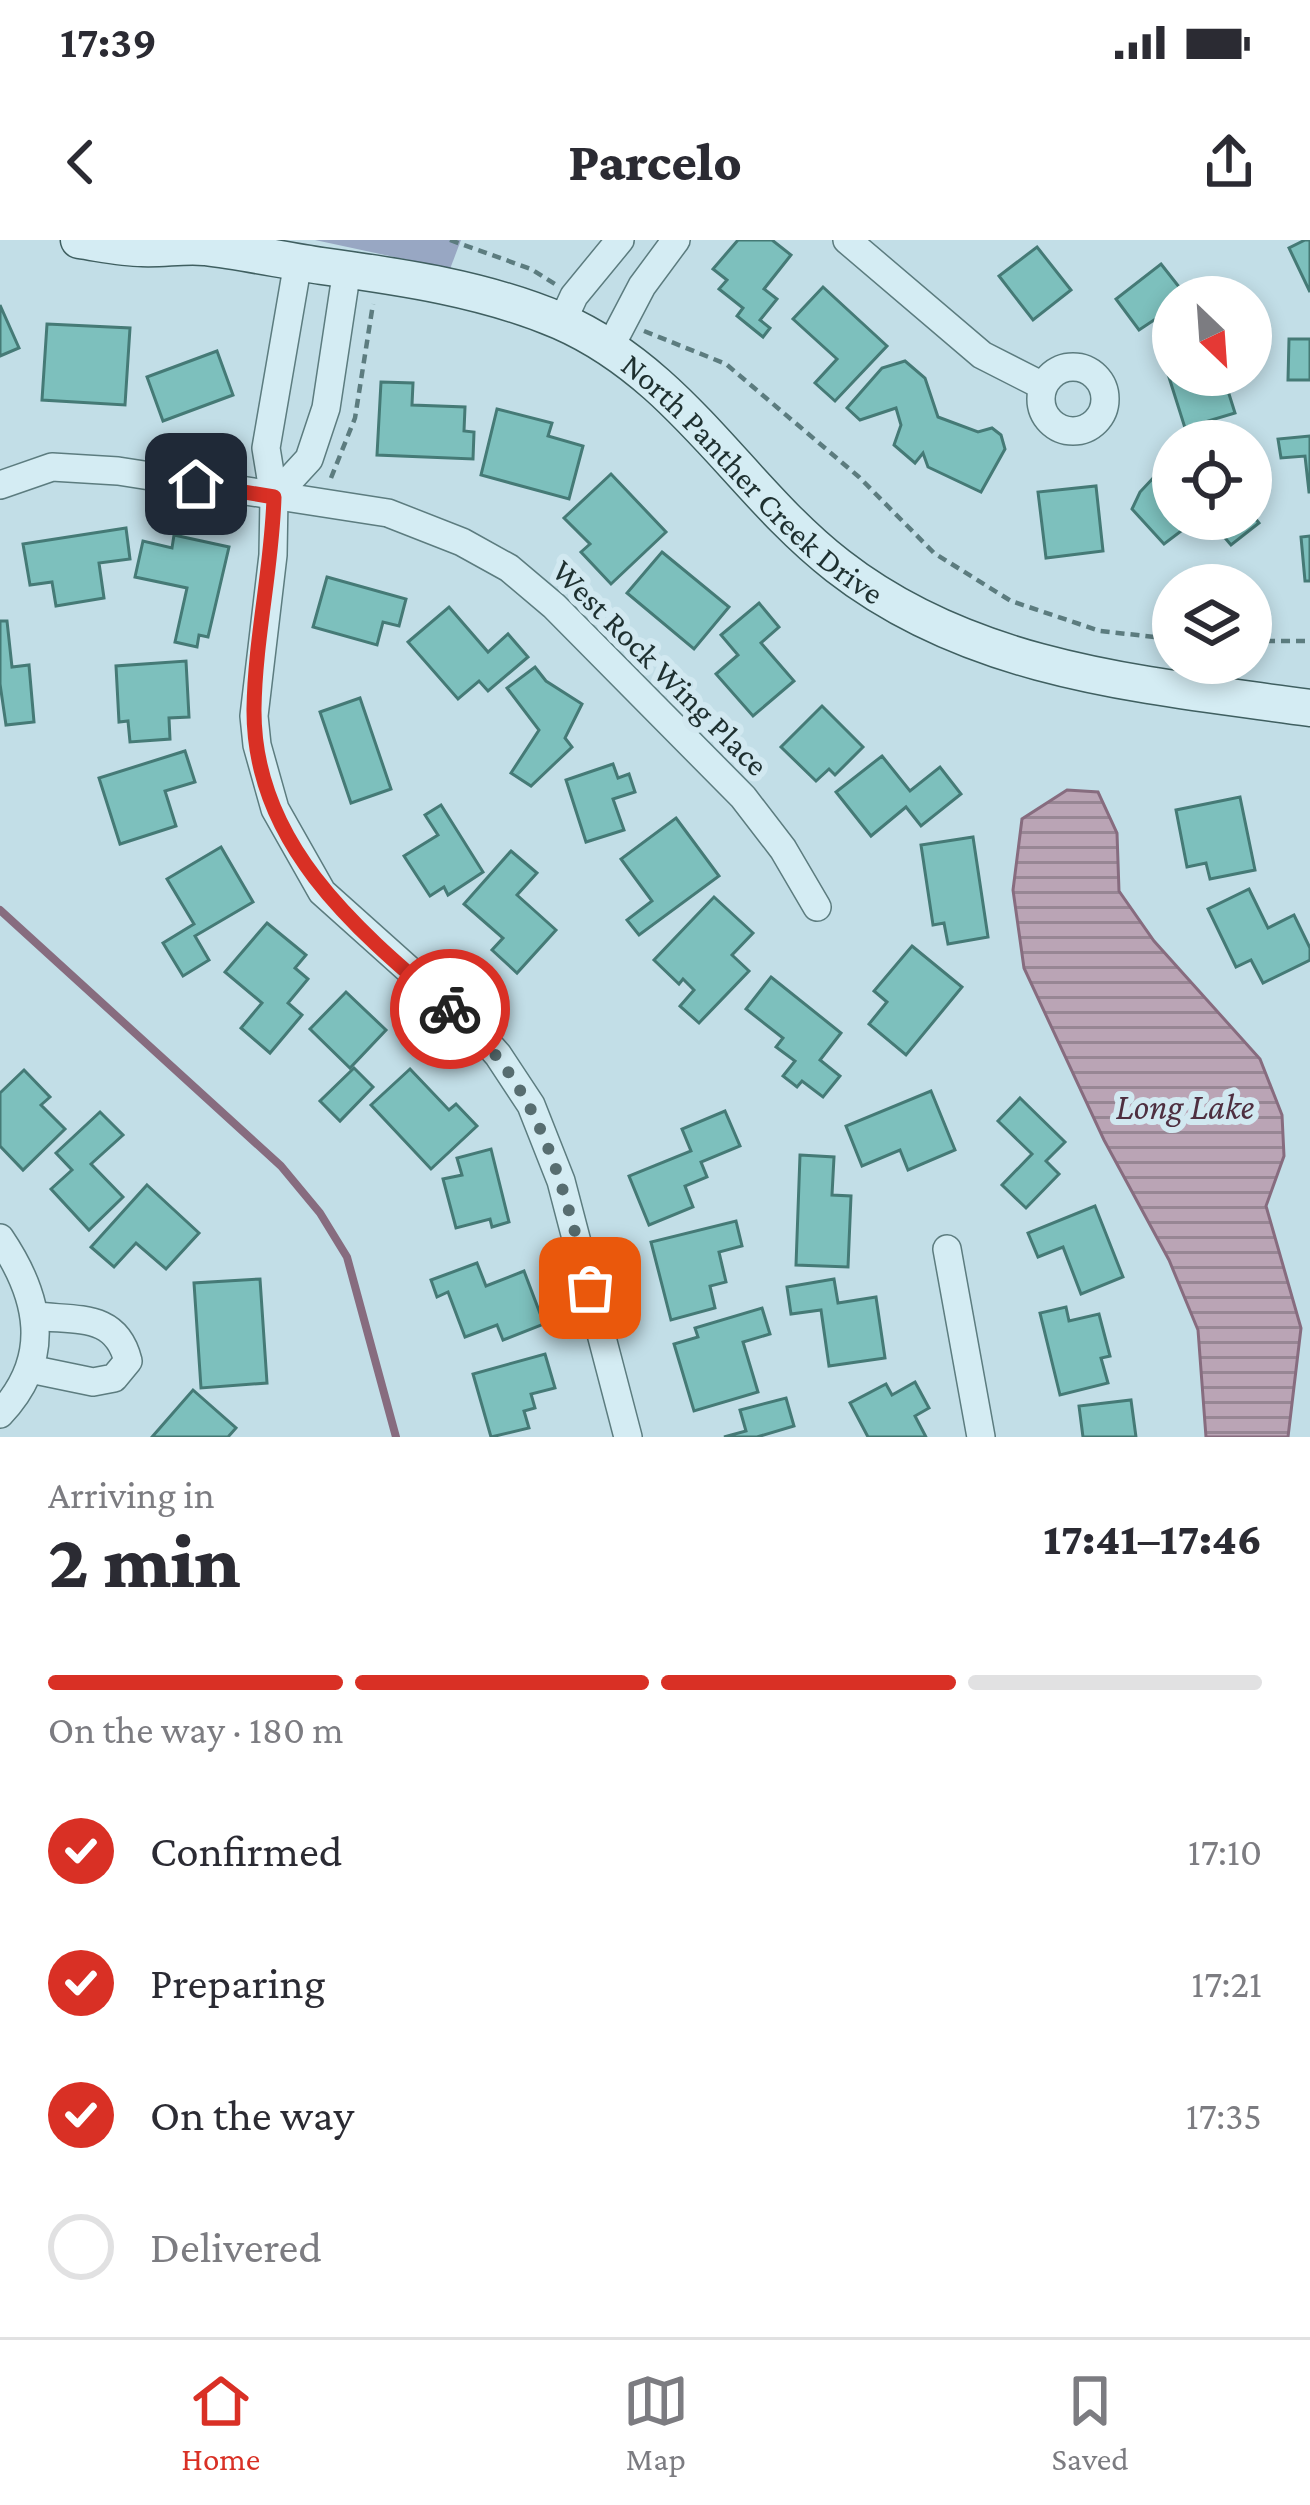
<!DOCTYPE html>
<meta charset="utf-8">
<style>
:root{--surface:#fff;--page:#f2f2f3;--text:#2b2b33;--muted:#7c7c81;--line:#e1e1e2;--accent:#d93025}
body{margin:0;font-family:"Crimson Pro",serif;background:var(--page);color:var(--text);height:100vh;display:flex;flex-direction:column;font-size:45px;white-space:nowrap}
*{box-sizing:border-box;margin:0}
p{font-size:39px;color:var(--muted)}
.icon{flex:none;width:66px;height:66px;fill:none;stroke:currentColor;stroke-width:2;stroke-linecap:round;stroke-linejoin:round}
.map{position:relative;height:1197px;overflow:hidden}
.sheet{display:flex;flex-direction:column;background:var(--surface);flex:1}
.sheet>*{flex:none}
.needle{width:78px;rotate:155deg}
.buttons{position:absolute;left:1152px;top:36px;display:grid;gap:24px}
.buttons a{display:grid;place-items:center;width:120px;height:120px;border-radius:50%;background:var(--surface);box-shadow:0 6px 18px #0003;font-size:60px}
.pin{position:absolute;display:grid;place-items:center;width:102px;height:102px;color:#fff;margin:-51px;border-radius:24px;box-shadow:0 6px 18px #0006}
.courier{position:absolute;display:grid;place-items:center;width:120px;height:120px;margin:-60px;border:9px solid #d93025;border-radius:50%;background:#fff;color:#222;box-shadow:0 3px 15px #0007}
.overview em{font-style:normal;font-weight:800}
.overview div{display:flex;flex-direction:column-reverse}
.overview{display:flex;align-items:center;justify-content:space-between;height:204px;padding:0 48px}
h1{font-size:78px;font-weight:800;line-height:90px}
.bar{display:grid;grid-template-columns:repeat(4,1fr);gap:18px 12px;align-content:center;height:144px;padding:0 48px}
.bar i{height:15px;border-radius:9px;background:var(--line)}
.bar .selected{background:var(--accent)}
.bar p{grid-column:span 4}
ol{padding:0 48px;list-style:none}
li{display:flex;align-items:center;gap:36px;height:132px}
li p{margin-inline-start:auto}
li .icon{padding:12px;border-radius:50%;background:var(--accent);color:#fff;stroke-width:4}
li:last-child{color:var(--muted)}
li i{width:66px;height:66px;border:6px solid var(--line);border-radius:50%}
.status{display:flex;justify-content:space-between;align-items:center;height:84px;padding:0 60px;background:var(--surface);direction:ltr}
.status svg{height:33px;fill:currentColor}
header{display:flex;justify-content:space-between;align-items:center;height:156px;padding:0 48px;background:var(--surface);font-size:54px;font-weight:800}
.menu{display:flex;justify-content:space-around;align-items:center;height:168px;border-top:3px solid var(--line);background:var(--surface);font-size:33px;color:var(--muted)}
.menu a{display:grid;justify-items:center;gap:6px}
.menu .selected{color:var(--accent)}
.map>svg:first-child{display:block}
.green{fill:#98a7c3}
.water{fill:url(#water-rules);stroke:#876c7f;stroke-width:3}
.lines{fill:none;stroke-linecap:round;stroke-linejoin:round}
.stream{stroke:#876c7f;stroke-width:8}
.building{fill:#7dc0bd;stroke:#457a76;stroke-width:3}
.street-casing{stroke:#5c7c7f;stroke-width:30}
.secondary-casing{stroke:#3f5f60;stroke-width:39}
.path{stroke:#5c7c7f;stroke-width:4.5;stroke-dasharray:9 6;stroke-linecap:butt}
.street{stroke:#d4ecf3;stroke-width:27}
.secondary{stroke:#d4ecf3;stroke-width:36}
.done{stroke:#576d70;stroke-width:12;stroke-dasharray:0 21.6}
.route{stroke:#d93025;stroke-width:15}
.labels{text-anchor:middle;stroke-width:12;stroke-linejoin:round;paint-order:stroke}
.street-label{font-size:33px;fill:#1e3030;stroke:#d1e8f0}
.water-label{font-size:36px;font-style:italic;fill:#4e2f40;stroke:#d1e8f0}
</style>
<div class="status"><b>17:39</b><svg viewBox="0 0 49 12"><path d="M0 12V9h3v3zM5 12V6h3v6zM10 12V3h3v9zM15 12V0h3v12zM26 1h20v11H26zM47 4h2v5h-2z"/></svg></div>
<header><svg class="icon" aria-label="back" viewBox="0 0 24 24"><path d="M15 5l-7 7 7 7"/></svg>Parcelo<svg class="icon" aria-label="share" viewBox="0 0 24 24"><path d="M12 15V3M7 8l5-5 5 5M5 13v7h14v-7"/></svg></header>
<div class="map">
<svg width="1310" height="1197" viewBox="0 0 1310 1197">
<defs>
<pattern id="water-rules" width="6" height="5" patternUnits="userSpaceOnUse" patternTransform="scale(3)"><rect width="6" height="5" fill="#baa4b5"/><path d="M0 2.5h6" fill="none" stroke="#978694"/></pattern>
</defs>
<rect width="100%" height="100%" fill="#c2dee7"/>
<!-- green -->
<polygon class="green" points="315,0 461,0 450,29"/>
<!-- water -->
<polygon class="water" points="1067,550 1098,552 1117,593 1119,651 1154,701 1260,819 1282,875 1284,916 1266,966 1301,1088 1288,1197 1206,1197 1198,1090 1169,1020 1104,900 1024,728 1013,650 1022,579"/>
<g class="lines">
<!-- stream -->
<polyline class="stream" points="0,670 281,926 320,973 347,1017 396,1197"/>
</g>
<!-- building -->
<g class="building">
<polygon points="738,0 772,0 791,15 764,49 777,59 760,80 770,88 763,97 737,76 743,68 719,49 727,40 713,29"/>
<polygon points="1305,0 1310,0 1310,52 1289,8"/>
<polygon points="1037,7 1071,50 1033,80 999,36"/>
<polygon points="1161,24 1187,57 1173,57 1173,77 1159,87 1154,80 1139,90 1116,59"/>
<polygon points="823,47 887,106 835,161 815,143 837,119 793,79"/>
<polygon points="0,65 19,108 0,116"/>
<polygon points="47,84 130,88 125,165 42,160"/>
<polygon points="1289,99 1310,99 1310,140 1288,140"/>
<polygon points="1173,108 1173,135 1223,135 1235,173 1185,188 1161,112"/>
<polygon points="217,111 233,155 163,181 147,137"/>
<polygon points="905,121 925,138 938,177 978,192 992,188 1001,195 1005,209 981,252 928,227 923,213 915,223 894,205 901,185 896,168 860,180 847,168 882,128"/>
<polygon points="381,142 413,143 412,165 465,167 464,191 474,192 473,219 377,215"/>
<polygon points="497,169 552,183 548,196 583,206 569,259 481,235"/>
<polygon points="1310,196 1310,252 1309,252 1305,216 1281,218 1278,199"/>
<polygon points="1171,219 1173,279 1197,279 1164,304 1132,269 1140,252"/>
<polygon points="611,234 666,292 611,344 581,312 590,304 564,278"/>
<polygon points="1096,246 1103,311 1046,318 1038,252"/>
<polygon points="1251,273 1259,283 1231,305 1220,292 1212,298 1198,279 1251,279"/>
<polygon points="126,288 130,319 99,323 104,358 56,366 52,342 30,345 23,304"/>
<polygon points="174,295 229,307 208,397 199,395 197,407 175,402 187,348 135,337 143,301 172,308"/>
<polygon points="1310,296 1310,341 1305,341 1301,297"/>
<polygon points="662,312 729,367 694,409 627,353"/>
<polygon points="327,337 406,359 399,386 383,382 377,405 313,387"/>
<polygon points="759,363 779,387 761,403 794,441 753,476 716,434 738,415 721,395"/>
<polygon points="449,367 488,412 508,394 528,417 488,451 479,441 458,459 408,402"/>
<polygon points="0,381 7,381 12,427 29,425 34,482 6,485 0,444"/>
<polygon points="186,421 189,477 169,478 170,499 130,502 128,481 119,482 116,426"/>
<polygon points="535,427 546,441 582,464 565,498 572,507 531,546 511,533 539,490 507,448"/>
<polygon points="360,458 391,549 351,563 320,472"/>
<polygon points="822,466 863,507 835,535 829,529 816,541 781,507"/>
<polygon points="185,511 195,542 165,551 176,586 120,604 99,538"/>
<polygon points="882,516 910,551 940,527 961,554 921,586 906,567 871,596 836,552"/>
<polygon points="613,524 618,538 629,534 635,552 613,559 624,590 586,602 566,540"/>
<polygon points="1240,557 1255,630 1210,639 1206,623 1187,627 1176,570"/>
<polygon points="441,565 483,632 448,655 444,647 430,656 404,616 438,595 425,575"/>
<polygon points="676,578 719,636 639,695 627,680 652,661 621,619"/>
<polygon points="973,597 988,697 948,704 944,683 933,685 921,605"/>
<polygon points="221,607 253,662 195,696 209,720 183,736 163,703 194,684 167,639"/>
<polygon points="511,611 537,633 517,655 556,690 517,733 492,710 503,698 464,664"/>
<polygon points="1249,649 1268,688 1294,675 1310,708 1310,720 1263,743 1251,720 1236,727 1208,669"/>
<polygon points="714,657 753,693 732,715 749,731 699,783 680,766 694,750 683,739 679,744 654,720"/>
<polygon points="267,683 306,715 295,728 308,739 288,763 302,775 270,813 241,788 262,763 225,732"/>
<polygon points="912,706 962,747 906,815 869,784 887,762 874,751"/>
<polygon points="771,737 841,793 820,820 840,836 823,857 802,841 797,847 783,836 795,821 776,807 783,798 746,769"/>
<polygon points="346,752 386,790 350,828 310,789"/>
<polygon points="354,828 373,847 340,881 320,861"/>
<polygon points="410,829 449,870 456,864 477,886 431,929 371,865"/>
<polygon points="24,830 50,857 41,865 65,889 23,930 0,906 0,853"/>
<polygon points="931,851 955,910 908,930 900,910 862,926 846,886"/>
<polygon points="1020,858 1065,902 1046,921 1059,934 1026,968 1002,945 1032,914 998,881"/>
<polygon points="725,871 740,906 701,922 707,937 685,946 693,967 649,985 629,936 691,911 682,889"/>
<polygon points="100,872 123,895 91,924 123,957 89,990 51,949 72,930 56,913"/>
<polygon points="491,909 509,982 492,987 490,979 456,988 443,939 462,935 457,918"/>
<polygon points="800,915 834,917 832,955 851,956 848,1027 796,1025"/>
<polygon points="147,945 199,993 166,1029 136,1003 114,1027 91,1007"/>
<polygon points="1095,966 1123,1037 1081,1054 1063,1007 1038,1017 1028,993"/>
<polygon points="736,981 742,1006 719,1012 726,1042 710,1046 715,1068 671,1080 651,1002"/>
<polygon points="477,1023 486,1046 524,1031 544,1084 503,1100 497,1085 465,1097 448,1052 437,1057 431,1040"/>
<polygon points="260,1039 267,1143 201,1148 194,1043"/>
<polygon points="834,1039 838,1063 876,1057 885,1118 829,1126 821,1070 791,1074 787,1047"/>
<polygon points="1066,1067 1069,1081 1099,1074 1110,1116 1101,1118 1108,1143 1060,1155 1040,1073"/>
<polygon points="762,1068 770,1094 743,1102 758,1152 694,1171 674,1104 698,1097 695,1088"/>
<polygon points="545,1114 555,1148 531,1154 535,1168 524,1171 529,1188 491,1197 473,1134"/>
<polygon points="915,1142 929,1168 915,1176 926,1197 868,1197 850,1163 886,1144 892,1155"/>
<polygon points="193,1150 236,1188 228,1197 152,1197"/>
<polygon points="786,1158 794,1186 757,1197 724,1197 746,1191 740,1170"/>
<polygon points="1131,1160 1136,1197 1083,1197 1079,1166"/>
</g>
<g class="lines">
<!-- street casing -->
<g class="street-casing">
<g id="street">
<polyline points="847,0 982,115 1043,146"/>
<polyline points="298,22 266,208 274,257 273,315 254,476 257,505 275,569 322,652 475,789 498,815 531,865 561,941 628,1197"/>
<polyline points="562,82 574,56 620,0"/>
<polyline points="609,109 642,46 676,0"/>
<circle cx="1073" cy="159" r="32"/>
<polyline points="0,245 52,227 118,231 388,273 462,302 509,328 554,366 743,557 783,609 817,667"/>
<polyline points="274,257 309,219 326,168 347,29"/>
<path d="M0 998C40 1057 53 1118 0 1174"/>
<polyline points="947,1009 981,1197"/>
<path d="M30 1129 93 1142 114 1138 128 1121C116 1073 78 1081 36 1076"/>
</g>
</g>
<!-- secondary casing -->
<g class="secondary-casing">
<g id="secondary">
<path id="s1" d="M79 0C100 3 121 8 142 8 163 9 184 5 205 7 244 12 283 20 322 26 402 37 485 49 560 81 681 134 740 250 838 326 974 432 1146 445 1310 468"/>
</g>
</g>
<!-- path -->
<g class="path">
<polyline points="450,0 531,29 555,44"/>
<polyline points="644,91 726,124 859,237 934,313 1011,361 1100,391 1173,399"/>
<polyline points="331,238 355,178 373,64"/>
<polyline points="1251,401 1310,401"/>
</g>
<!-- street -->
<use href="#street" class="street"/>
<!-- secondary -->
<use href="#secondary" class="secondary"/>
</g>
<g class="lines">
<!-- done -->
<path class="done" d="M450 769C542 846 560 938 590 1048"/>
<!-- route -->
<path class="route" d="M196 244 274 257C272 328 255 398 254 469 253 604 357 690 450 769"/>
</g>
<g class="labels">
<!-- street labels -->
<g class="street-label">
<text dy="12" stroke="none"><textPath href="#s1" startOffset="741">North Panther Creek Drive</textPath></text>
<text transform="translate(661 427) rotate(45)" y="12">West Rock Wing Place</text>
</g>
<!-- water labels -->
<g class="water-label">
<text x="1185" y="879">Long Lake</text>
</g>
</g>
</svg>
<div class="buttons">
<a><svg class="needle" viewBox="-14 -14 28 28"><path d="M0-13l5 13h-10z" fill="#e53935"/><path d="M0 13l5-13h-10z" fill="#7c7c81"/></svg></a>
<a><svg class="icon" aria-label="locate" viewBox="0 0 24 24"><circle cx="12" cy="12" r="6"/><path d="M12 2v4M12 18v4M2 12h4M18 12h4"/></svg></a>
<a><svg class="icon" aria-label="layers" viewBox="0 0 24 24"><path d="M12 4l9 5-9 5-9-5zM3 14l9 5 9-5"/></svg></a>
</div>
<div class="pin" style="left:590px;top:1048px;background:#ea580c"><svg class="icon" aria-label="bag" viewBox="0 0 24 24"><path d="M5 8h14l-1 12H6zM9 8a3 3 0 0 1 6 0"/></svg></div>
<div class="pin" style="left:196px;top:244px;background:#1f2937"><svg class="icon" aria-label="home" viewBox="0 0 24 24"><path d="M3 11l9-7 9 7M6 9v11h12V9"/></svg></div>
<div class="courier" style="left:450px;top:769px"><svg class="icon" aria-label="bike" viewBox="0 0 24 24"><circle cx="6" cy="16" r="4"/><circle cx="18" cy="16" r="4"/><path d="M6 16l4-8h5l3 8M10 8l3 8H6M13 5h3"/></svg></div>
</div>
<section class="sheet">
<div class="overview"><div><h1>2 min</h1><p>Arriving in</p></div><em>17:41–17:46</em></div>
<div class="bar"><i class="selected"></i><i class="selected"></i><i class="selected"></i><i></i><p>On the way · 180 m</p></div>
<ol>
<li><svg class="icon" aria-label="check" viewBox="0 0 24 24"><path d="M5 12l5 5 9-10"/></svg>Confirmed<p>17:10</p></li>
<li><svg class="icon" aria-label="check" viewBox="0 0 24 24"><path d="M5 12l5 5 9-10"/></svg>Preparing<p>17:21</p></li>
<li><svg class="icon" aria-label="check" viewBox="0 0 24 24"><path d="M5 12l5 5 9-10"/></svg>On the way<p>17:35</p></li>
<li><i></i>Delivered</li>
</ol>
</section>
<nav class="menu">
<a class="selected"><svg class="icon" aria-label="home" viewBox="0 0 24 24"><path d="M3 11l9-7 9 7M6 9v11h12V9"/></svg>Home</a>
<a><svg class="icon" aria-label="map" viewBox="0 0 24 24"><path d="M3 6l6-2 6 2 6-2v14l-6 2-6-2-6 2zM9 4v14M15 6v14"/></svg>Map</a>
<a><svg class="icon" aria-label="saved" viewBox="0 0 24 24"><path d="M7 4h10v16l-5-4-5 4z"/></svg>Saved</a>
</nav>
